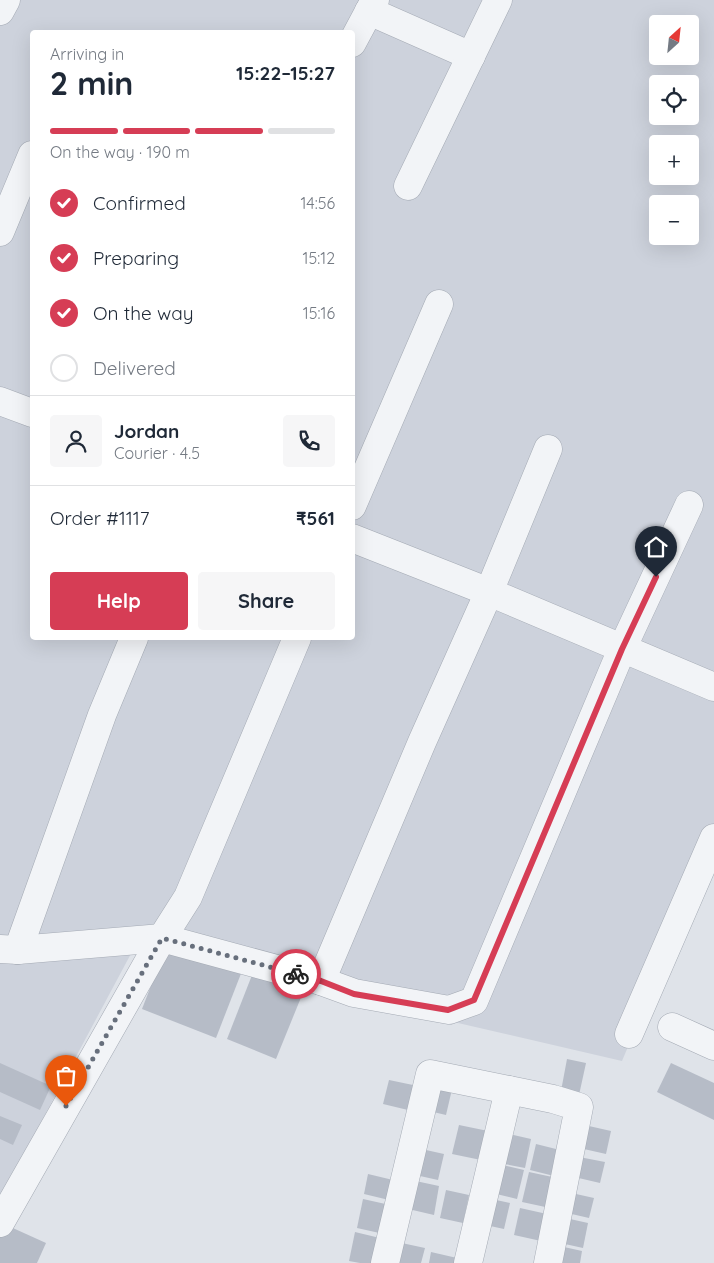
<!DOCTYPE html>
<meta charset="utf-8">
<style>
:root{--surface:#fff;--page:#f6f6f7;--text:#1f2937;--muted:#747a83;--line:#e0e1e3;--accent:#d63d55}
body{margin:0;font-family:Quicksand,sans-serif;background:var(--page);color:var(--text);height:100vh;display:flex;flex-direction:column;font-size:19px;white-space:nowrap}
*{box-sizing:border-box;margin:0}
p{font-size:16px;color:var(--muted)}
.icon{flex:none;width:28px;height:28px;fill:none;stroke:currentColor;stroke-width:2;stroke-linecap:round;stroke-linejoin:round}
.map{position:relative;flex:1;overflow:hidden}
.panel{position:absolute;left:30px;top:30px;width:325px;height:610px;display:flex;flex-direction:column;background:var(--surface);border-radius:5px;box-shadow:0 5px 20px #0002}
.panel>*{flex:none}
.needle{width:32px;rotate:27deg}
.tools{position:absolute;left:649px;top:15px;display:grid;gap:10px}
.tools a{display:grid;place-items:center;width:50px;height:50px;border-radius:5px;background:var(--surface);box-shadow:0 5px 20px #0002;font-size:25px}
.pin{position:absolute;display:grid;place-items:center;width:42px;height:42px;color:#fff;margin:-51px -21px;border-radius:50% 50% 50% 0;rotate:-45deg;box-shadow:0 0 5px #0007}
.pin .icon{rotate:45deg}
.courier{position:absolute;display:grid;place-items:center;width:50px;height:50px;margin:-25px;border:4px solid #d63d55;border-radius:50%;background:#fff;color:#222;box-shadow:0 1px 6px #0007}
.overview em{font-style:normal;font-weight:700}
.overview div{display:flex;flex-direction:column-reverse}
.overview{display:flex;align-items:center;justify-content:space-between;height:85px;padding:0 20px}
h1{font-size:32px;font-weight:700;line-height:38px}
.bar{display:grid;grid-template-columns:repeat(4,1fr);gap:8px 5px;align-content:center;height:60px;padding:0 20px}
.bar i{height:6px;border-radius:4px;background:var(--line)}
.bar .current{background:var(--accent)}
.bar p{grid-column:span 4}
.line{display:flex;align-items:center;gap:12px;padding:0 20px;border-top:1px solid var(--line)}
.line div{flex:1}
.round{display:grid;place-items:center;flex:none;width:52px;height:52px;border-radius:5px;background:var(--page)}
ol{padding:0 20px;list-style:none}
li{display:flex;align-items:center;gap:15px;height:55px}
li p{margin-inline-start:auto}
li .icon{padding:5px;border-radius:50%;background:var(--accent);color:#fff;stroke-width:4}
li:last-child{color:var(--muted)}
li i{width:28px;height:28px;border:2px solid var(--line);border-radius:50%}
.button{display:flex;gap:10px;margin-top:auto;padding:10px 20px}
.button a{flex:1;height:58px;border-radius:5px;background:var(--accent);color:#fff;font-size:20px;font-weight:700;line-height:58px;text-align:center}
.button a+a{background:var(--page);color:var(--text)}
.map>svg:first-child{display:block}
.built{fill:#cdd2dc;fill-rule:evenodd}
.building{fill:#b6bcc7}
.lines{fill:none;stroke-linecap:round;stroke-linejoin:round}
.minor-casing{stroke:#a4aab4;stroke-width:29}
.minor{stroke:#f2f4f7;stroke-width:28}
.done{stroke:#676f7c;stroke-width:5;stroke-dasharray:0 9}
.route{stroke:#d63d55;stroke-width:6}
</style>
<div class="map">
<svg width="714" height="1263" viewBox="0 0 714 1263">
<rect width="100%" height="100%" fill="#dfe3e9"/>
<!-- built -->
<path class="built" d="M0 0H714V860L707 858 622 1061 134 948 0 1199ZM658 24H690V56H658ZM32 32H352V638H32ZM658 84H690V116H658ZM658 144H690V176H658ZM658 204H690V236H658Z"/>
<!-- building -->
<g class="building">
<polygon points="168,942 242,971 216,1038 142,1009"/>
<polygon points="254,970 304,990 276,1059 227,1039"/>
<polygon points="567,1059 586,1063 579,1095 561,1091"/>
<polygon points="0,1063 51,1086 40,1110 0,1092"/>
<polygon points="671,1063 714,1083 714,1120 657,1092"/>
<polygon points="389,1080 413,1085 408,1110 383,1104"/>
<polygon points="436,1081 453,1085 446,1115 429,1111"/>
<polygon points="0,1116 22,1125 13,1145 0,1139"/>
<polygon points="580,1124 611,1131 606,1154 575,1147"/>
<polygon points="459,1125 488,1131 481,1160 452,1154"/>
<polygon points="501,1132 531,1139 525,1168 494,1162"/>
<polygon points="536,1144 560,1150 554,1176 530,1170"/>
<polygon points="417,1148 444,1154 438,1180 411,1174"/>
<polygon points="574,1156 605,1162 600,1183 570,1176"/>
<polygon points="494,1163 524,1170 517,1199 488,1192"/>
<polygon points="529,1172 557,1178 550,1208 522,1202"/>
<polygon points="368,1174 393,1180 389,1200 364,1194"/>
<polygon points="411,1180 439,1186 434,1215 404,1208"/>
<polygon points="446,1190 469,1195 463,1223 440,1218"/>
<polygon points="567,1192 594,1198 589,1218 563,1212"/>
<polygon points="487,1198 510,1203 504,1229 481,1224"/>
<polygon points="363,1199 390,1205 384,1234 357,1228"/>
<polygon points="520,1208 547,1214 541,1241 514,1235"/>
<polygon points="561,1217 588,1223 583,1248 556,1242"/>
<polygon points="4,1224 46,1243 37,1263 0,1263 0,1232"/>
<polygon points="355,1232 384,1239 379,1263 360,1263 349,1261"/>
<polygon points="397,1242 425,1248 421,1263 393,1263"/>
<polygon points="555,1245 582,1251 580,1263 551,1263"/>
<polygon points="431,1252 457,1258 456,1263 429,1263"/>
</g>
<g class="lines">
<!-- minor casing -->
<g class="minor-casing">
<g id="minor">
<polyline points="0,11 6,0"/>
<polyline points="369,11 471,56"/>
<polyline points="352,43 375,0"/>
<polyline points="408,186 498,0"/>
<polyline points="0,232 32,155"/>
<polyline points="0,401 32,413"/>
<polyline points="352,506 439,304"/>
<polyline points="352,538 489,592 714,687"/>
<polyline points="0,949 18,950 162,938 321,981 354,993 449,1010 474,1001 622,649 689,505"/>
<polyline points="18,950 102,715 134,638"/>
<polyline points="321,981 422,742 489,592 548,449"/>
<polyline points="672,1027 714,1046"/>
<polyline points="629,1034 714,838"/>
<polyline points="0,1223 162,938 188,897 297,638"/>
<polyline points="385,1263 430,1074 553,1099 579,1107 548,1263"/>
<polyline points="468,1263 509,1090"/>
</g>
</g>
<!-- minor -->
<use href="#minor" class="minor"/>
</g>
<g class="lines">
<!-- done -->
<polyline class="done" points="66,1106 162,938 296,974"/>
<!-- route -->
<polyline class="route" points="296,974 321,981 354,994 448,1010 474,1000 622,649 656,577"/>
</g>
</svg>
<div class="tools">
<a><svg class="needle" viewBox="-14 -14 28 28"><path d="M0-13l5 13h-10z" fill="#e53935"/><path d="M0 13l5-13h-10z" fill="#747a83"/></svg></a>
<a><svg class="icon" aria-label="locate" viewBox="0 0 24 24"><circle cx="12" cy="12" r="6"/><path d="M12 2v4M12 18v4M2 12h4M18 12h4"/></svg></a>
<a>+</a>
<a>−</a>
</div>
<div class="pin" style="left:66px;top:1106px;background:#ea580c"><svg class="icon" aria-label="bag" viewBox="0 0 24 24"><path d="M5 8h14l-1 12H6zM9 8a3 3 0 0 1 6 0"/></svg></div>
<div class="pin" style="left:656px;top:577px;background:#1f2937"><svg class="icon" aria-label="home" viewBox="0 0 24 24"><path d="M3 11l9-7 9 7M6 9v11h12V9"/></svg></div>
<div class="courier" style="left:296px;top:974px"><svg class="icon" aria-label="bike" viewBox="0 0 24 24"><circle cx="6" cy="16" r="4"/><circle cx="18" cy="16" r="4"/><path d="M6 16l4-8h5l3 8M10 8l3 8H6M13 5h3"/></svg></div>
<section class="panel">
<div class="overview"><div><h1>2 min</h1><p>Arriving in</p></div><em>15:22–15:27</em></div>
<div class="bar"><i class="current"></i><i class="current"></i><i class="current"></i><i></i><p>On the way · 190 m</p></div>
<ol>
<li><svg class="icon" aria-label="check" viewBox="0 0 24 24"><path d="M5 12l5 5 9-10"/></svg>Confirmed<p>14:56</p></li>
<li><svg class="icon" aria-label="check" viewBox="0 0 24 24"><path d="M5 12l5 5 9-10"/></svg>Preparing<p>15:12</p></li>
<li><svg class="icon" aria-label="check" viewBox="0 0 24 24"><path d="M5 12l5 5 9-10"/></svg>On the way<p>15:16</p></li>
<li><i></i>Delivered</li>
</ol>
<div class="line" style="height:90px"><a class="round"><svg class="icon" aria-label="person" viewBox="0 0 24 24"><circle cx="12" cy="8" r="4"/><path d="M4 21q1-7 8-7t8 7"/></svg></a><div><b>Jordan</b><p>Courier · 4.5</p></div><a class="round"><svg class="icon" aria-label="phone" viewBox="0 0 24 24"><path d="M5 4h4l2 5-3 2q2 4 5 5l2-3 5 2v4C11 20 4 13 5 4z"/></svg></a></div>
<div class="line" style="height:65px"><div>Order #1117</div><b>₹561</b></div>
<div class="button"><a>Help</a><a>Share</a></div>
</section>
</div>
